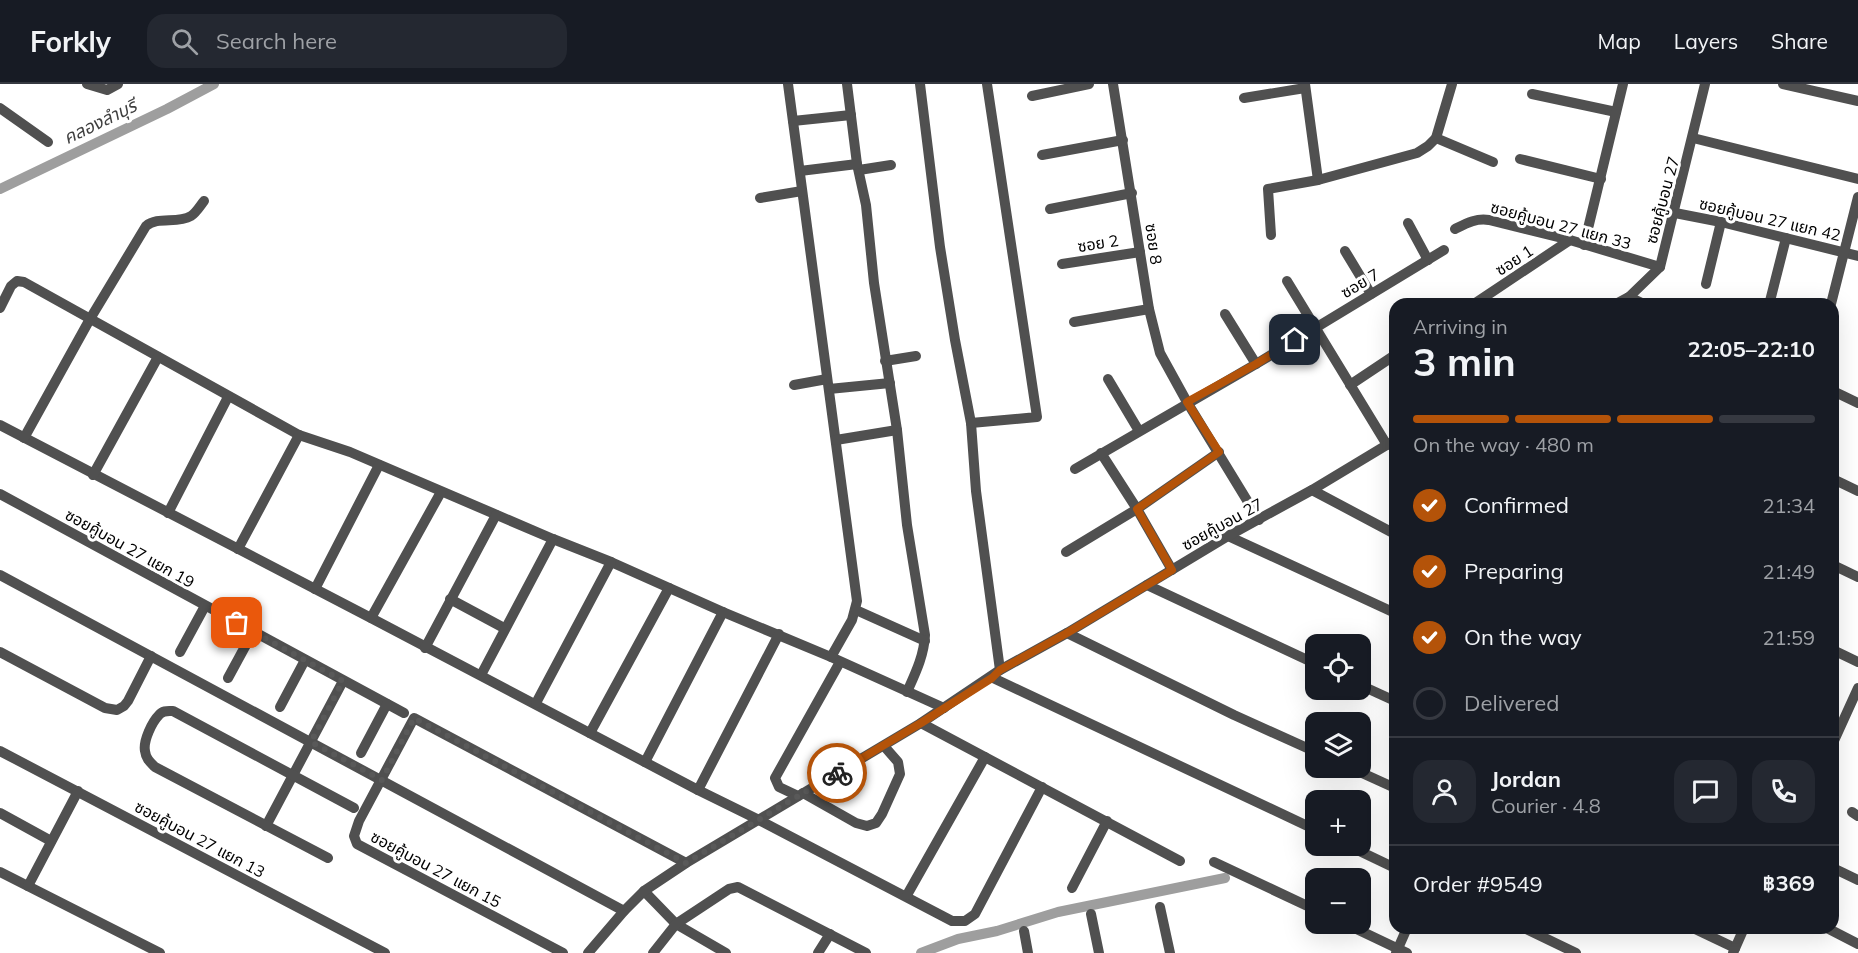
<!DOCTYPE html>
<meta charset="utf-8">
<style>
:root{--surface:#171b24;--page:#242831;--text:#f1f3f6;--muted:#9ea1a6;--line:#363941;--accent:#b45309}
body{margin:0;font-family:Mulish,"Noto Sans Thai",sans-serif;background:var(--page);color:var(--text);height:100vh;display:flex;flex-direction:column;font-size:22px;white-space:nowrap}
*{box-sizing:border-box;margin:0}
p{font-size:20px;color:var(--muted)}
.icon{flex:none;width:33px;height:33px;fill:none;stroke:currentColor;stroke-width:2;stroke-linecap:round;stroke-linejoin:round}
.map{position:relative;flex:1;overflow:hidden}
.details{position:absolute;left:1389px;top:214px;width:450px;height:636px;display:flex;flex-direction:column;background:var(--surface);border-radius:18px;box-shadow:0 6px 24px #0002}
.details>*{flex:none}
.buttons{position:absolute;left:1305px;top:550px;display:grid;gap:12px}
.buttons a{display:grid;place-items:center;width:66px;height:66px;border-radius:12px;background:var(--surface);box-shadow:0 6px 24px #0002;font-size:30px}
.pin{position:absolute;display:grid;place-items:center;width:51px;height:51px;color:#fff;margin:-26px;border-radius:12px;box-shadow:0 3px 9px #0006}
.courier{position:absolute;display:grid;place-items:center;width:60px;height:60px;margin:-30px;border:4px solid #b45309;border-radius:50%;background:#fff;color:#222;box-shadow:0 2px 8px #0007}
.head em{font-style:normal;font-weight:700}
.head div{display:flex;flex-direction:column-reverse}
.head{display:flex;align-items:center;justify-content:space-between;height:102px;padding:0 24px}
h1{font-size:39px;font-weight:700;line-height:45px}
.bar{display:grid;grid-template-columns:repeat(4,1fr);gap:9px 6px;align-content:center;height:72px;padding:0 24px}
.bar i{height:8px;border-radius:4px;background:var(--line)}
.bar .on{background:var(--accent)}
.bar p{grid-column:span 4}
.line{display:flex;align-items:center;gap:15px;padding:0 24px;border-top:2px solid var(--line)}
.line div{flex:1}
.round{display:grid;place-items:center;flex:none;width:63px;height:63px;border-radius:18px;background:var(--page)}
ol{padding:0 24px;list-style:none}
li{display:flex;align-items:center;gap:18px;height:66px}
li p{margin-inline-start:auto}
li .icon{padding:6px;border-radius:50%;background:var(--accent);color:#fff;stroke-width:4}
li:last-child{color:var(--muted)}
li i{width:33px;height:33px;border:3px solid var(--line);border-radius:50%}
header{display:flex;align-items:center;gap:36px;box-sizing:border-box;height:84px;padding:0 30px;background:var(--surface);border-bottom:2px solid var(--line)}
header strong{font-size:28px}
nav{display:flex;gap:33px;margin-inline-start:auto;font-size:21px}
.search{width:420px;height:54px;background:var(--page);display:flex;align-items:center;gap:15px;box-sizing:border-box;padding:0 21px;border-radius:18px;color:var(--muted);font-size:22px}
.map>svg:first-child{display:block}
.lines{fill:none;stroke-linecap:round;stroke-linejoin:round}
.canal{stroke:#9e9e9e;stroke-width:10}
.street{stroke:#505050;stroke-width:10}
.done{stroke:#595959;stroke-width:6;stroke-dasharray:0 10.8}
.route{stroke:#b45309;stroke-width:8}
.labels{text-anchor:middle;stroke-width:6;stroke-linejoin:round;paint-order:stroke}
.street-label{font-size:16px;fill:#000;stroke:#fff}
.water-label{font-size:18px;font-style:italic;fill:#3f3f3f;stroke:#fff}
</style>
<header>
<strong>Forkly</strong>
<div class="search"><svg class="icon" aria-label="search" viewBox="0 0 24 24"><circle cx="10" cy="10" r="6"/><path d="M15 15l6 6"/></svg>Search here</div>
<nav><a>Map</a><a>Layers</a><a>Share</a></nav>
</header>
<div class="map">
<svg width="1858" height="869" viewBox="0 0 1858 869">
<rect width="100%" height="100%" fill="#fff"/>
<g class="lines">
<!-- canal -->
<g class="canal">
<polyline points="0,105 167,25 214,0"/>
<polyline points="921,869 958,855 997,847 1058,828 1225,794"/>
</g>
<!-- street -->
<g class="street">
<polyline points="87,0 107,6 118,0"/>
<polyline points="788,0 857,517 852,536 831,573"/>
<path d="M847 0 857 80 866 121 874 199 897 346 907 441 925 551C924 572 915 590 907 608"/>
<polyline points="920,0 940,163 955,256 971,339 976,407 1000,586"/>
<polyline points="1113,0 1149,225 1160,269 1187,318 1259,436"/>
<polyline points="1305,0 1318,96"/>
<polyline points="1783,0 1858,17"/>
<polyline points="1532,10 1616,28"/>
<polyline points="1032,12 1089,0"/>
<polyline points="1244,14 1305,4"/>
<polyline points="0,24 48,58"/>
<polyline points="793,37 851,31"/>
<polyline points="1436,54 1493,78"/>
<polyline points="1693,54 1858,95"/>
<polyline points="1042,71 1123,56"/>
<polyline points="1520,75 1601,95"/>
<polyline points="859,86 891,81"/>
<polyline points="800,87 857,80"/>
<polyline points="760,114 802,107"/>
<polyline points="1050,125 1132,109"/>
<polyline points="1675,129 1721,138 1858,172"/>
<polyline points="1408,139 1428,176"/>
<path d="M1455 145C1467 139 1476 134 1489 136L1570 156 1660 183"/>
<polyline points="1271,151 1268,105 1318,96 1417,69 1428,62 1436,54 1452,0"/>
<polyline points="1584,161 1623,0"/>
<polyline points="1345,167 1371,210"/>
<polyline points="1062,180 1140,168"/>
<polyline points="1287,197 1387,361"/>
<polyline points="1706,200 1721,138"/>
<polyline points="1629,213 1644,220"/>
<polyline points="1770,217 1786,154"/>
<polyline points="1474,220 1570,156"/>
<polyline points="1616,220 1629,213 1660,183 1705,0"/>
<polyline points="1831,220 1858,113"/>
<polyline points="0,224 11,202 17,197 24,198 299,351 350,368 553,455 611,478 723,528 831,573 944,624"/>
<polyline points="1225,230 1256,280"/>
<polyline points="1074,238 1149,225"/>
<polyline points="885,277 916,272"/>
<polyline points="1108,295 1139,347"/>
<polyline points="794,301 827,295"/>
<polyline points="1350,301 1395,271"/>
<polyline points="829,305 890,299"/>
<polyline points="1833,307 1858,319"/>
<polyline points="971,339 1037,333 987,0"/>
<polyline points="0,341 371,534 698,706 759,736 952,837 965,837 975,830 1042,703"/>
<path d="M24 354 90 235 146 142C158 132 177 140 191 132 196 129 200 122 204 117"/>
<polyline points="836,356 897,346"/>
<polyline points="1101,369 1137,425 1172,486"/>
<polyline points="1075,385 1256,280 1444,166"/>
<polyline points="93,391 158,273"/>
<polyline points="1833,395 1858,407"/>
<polyline points="1312,406 1395,450"/>
<polyline points="0,410 404,629"/>
<polyline points="168,429 228,313"/>
<polyline points="1228,452 1395,529"/>
<polyline points="238,465 299,351"/>
<polyline points="1066,468 1137,425 1219,368"/>
<polyline points="1833,481 1858,493"/>
<polyline points="0,491 624,827"/>
<polyline points="1147,501 1316,580"/>
<polyline points="315,505 379,381"/>
<polyline points="450,515 504,544"/>
<polyline points="856,526 925,557"/>
<polyline points="371,534 441,408"/>
<polyline points="1067,549 1234,631 1316,668"/>
<polyline points="425,564 496,431"/>
<polyline points="1833,566 1858,578"/>
<polyline points="0,568 105,624 117,626 124,622 128,617 151,572"/>
<polyline points="180,568 205,522"/>
<polyline points="481,591 553,455"/>
<polyline points="991,593 1316,746"/>
<polyline points="228,594 253,548"/>
<polyline points="1360,601 1395,617"/>
<polyline points="536,619 611,478"/>
<polyline points="280,623 305,576"/>
<polyline points="921,639 1180,777"/>
<polyline points="590,649 669,504"/>
<polyline points="1833,659 1858,604"/>
<polyline points="0,667 385,869"/>
<polyline points="361,669 387,620"/>
<polyline points="645,678 723,528"/>
<polyline points="1351,684 1395,704"/>
<polyline points="698,706 779,550"/>
<polyline points="803,709 856,739 867,742 876,739 882,730 900,690 898,678 884,662"/>
<polyline points="798,712 779,703 775,694 840,578"/>
<polyline points="1852,728 1858,732"/>
<polyline points="0,729 51,757"/>
<polyline points="266,742 343,597"/>
<polyline points="1349,762 1395,784"/>
<path d="M328 774 155 683C150 678 146 675 145 667 143 657 152 638 159 631 163 626 168 627 173 627L354 724"/>
<polyline points="1214,778 1316,826"/>
<polyline points="1833,784 1858,796"/>
<polyline points="0,788 160,869"/>
<polyline points="28,802 78,707"/>
<polyline points="1072,804 1107,737"/>
<polyline points="644,807 676,840 726,869"/>
<polyline points="907,811 985,673"/>
<polyline points="1160,823 1170,869"/>
<polyline points="1091,830 1099,869"/>
<polyline points="1346,840 1407,869"/>
<polyline points="1524,844 1576,869"/>
<polyline points="1693,844 1735,864"/>
<polyline points="1827,844 1858,860"/>
<polyline points="1024,847 1028,869"/>
<polyline points="563,869 357,760 354,752 359,737 414,634 686,779"/>
<polyline points="588,869 624,827 644,807 686,779 921,639 1000,586 1067,549 1228,452 1312,406 1395,356"/>
<polyline points="653,869 676,840 729,805 738,803 866,869"/>
<polyline points="818,869 830,850"/>
<polyline points="1396,869 1407,844"/>
<polyline points="1733,869 1744,844"/>
</g>
</g>
<g class="lines">
<!-- done -->
<polyline class="done" points="237,539 343,597 311,658 382,696 414,634 686,779 837,689"/>
<!-- route -->
<polyline class="route" points="837,689 921,639 992,594 1000,586 1067,549 1172,486 1137,425 1219,368 1187,318 1256,280 1295,256"/>
</g>
<g class="labels">
<!-- street labels -->
<g class="street-label">
<text transform="translate(1662 116) rotate(-75)" y="6">ซอยคู้บอน 27</text>
<text transform="translate(1770 135) rotate(13)" y="6">ซอยคู้บอน 27 แยก 42</text>
<text transform="translate(1561 141) rotate(15)" y="6">ซอยคู้บอน 27 แยก 33</text>
<text transform="translate(1098 159) rotate(-9)" y="6">ซอย 2</text>
<text transform="translate(1154 160) rotate(82)" y="6">ซอย 8</text>
<text transform="translate(1514 176) rotate(-33)" y="6">ซอย 1</text>
<text transform="translate(1360 199) rotate(-31)" y="6">ซอย 7</text>
<text transform="translate(1222 440) rotate(-29)" y="6">ซอยคู้บอน 27</text>
<text transform="translate(130 464) rotate(29)" y="6">ซอยคู้บอน 27 แยก 19</text>
<text transform="translate(200 755) rotate(28)" y="6">ซอยคู้บอน 27 แยก 13</text>
<text transform="translate(436 785) rotate(28)" y="6">ซอยคู้บอน 27 แยก 15</text>
</g>
<!-- water labels -->
<g class="water-label">
<text transform="translate(100 38) rotate(-26)" y="6">คลองลำบุรี</text>
</g>
</g>
</svg>
<div class="buttons">
<a><svg class="icon" aria-label="locate" viewBox="0 0 24 24"><circle cx="12" cy="12" r="6"/><path d="M12 2v4M12 18v4M2 12h4M18 12h4"/></svg></a>
<a><svg class="icon" aria-label="layers" viewBox="0 0 24 24"><path d="M12 4l9 5-9 5-9-5zM3 14l9 5 9-5"/></svg></a>
<a>+</a>
<a>−</a>
</div>
<div class="pin" style="left:237px;top:539px;background:#ea580c"><svg class="icon" aria-label="bag" viewBox="0 0 24 24"><path d="M5 8h14l-1 12H6zM9 8a3 3 0 0 1 6 0"/></svg></div>
<div class="pin" style="left:1295px;top:256px;background:#1f2937"><svg class="icon" aria-label="home" viewBox="0 0 24 24"><path d="M3 11l9-7 9 7M6 9v11h12V9"/></svg></div>
<div class="courier" style="left:837px;top:689px"><svg class="icon" aria-label="bike" viewBox="0 0 24 24"><circle cx="6" cy="16" r="4"/><circle cx="18" cy="16" r="4"/><path d="M6 16l4-8h5l3 8M10 8l3 8H6M13 5h3"/></svg></div>
<section class="details">
<div class="head"><div><h1>3 min</h1><p>Arriving in</p></div><em>22:05–22:10</em></div>
<div class="bar"><i class="on"></i><i class="on"></i><i class="on"></i><i></i><p>On the way · 480 m</p></div>
<ol>
<li><svg class="icon" aria-label="check" viewBox="0 0 24 24"><path d="M5 12l5 5 9-10"/></svg>Confirmed<p>21:34</p></li>
<li><svg class="icon" aria-label="check" viewBox="0 0 24 24"><path d="M5 12l5 5 9-10"/></svg>Preparing<p>21:49</p></li>
<li><svg class="icon" aria-label="check" viewBox="0 0 24 24"><path d="M5 12l5 5 9-10"/></svg>On the way<p>21:59</p></li>
<li><i></i>Delivered</li>
</ol>
<div class="line" style="height:108px"><a class="round"><svg class="icon" aria-label="person" viewBox="0 0 24 24"><circle cx="12" cy="8" r="4"/><path d="M4 21q1-7 8-7t8 7"/></svg></a><div><b>Jordan</b><p>Courier · 4.8</p></div><a class="round"><svg class="icon" aria-label="chat" viewBox="0 0 24 24"><path d="M4 5h16v11H9l-5 4z"/></svg></a><a class="round"><svg class="icon" aria-label="phone" viewBox="0 0 24 24"><path d="M5 4h4l2 5-3 2q2 4 5 5l2-3 5 2v4C11 20 4 13 5 4z"/></svg></a></div>
<div class="line" style="height:78px"><div>Order #9549</div><b>฿369</b></div>
</section>
</div>
